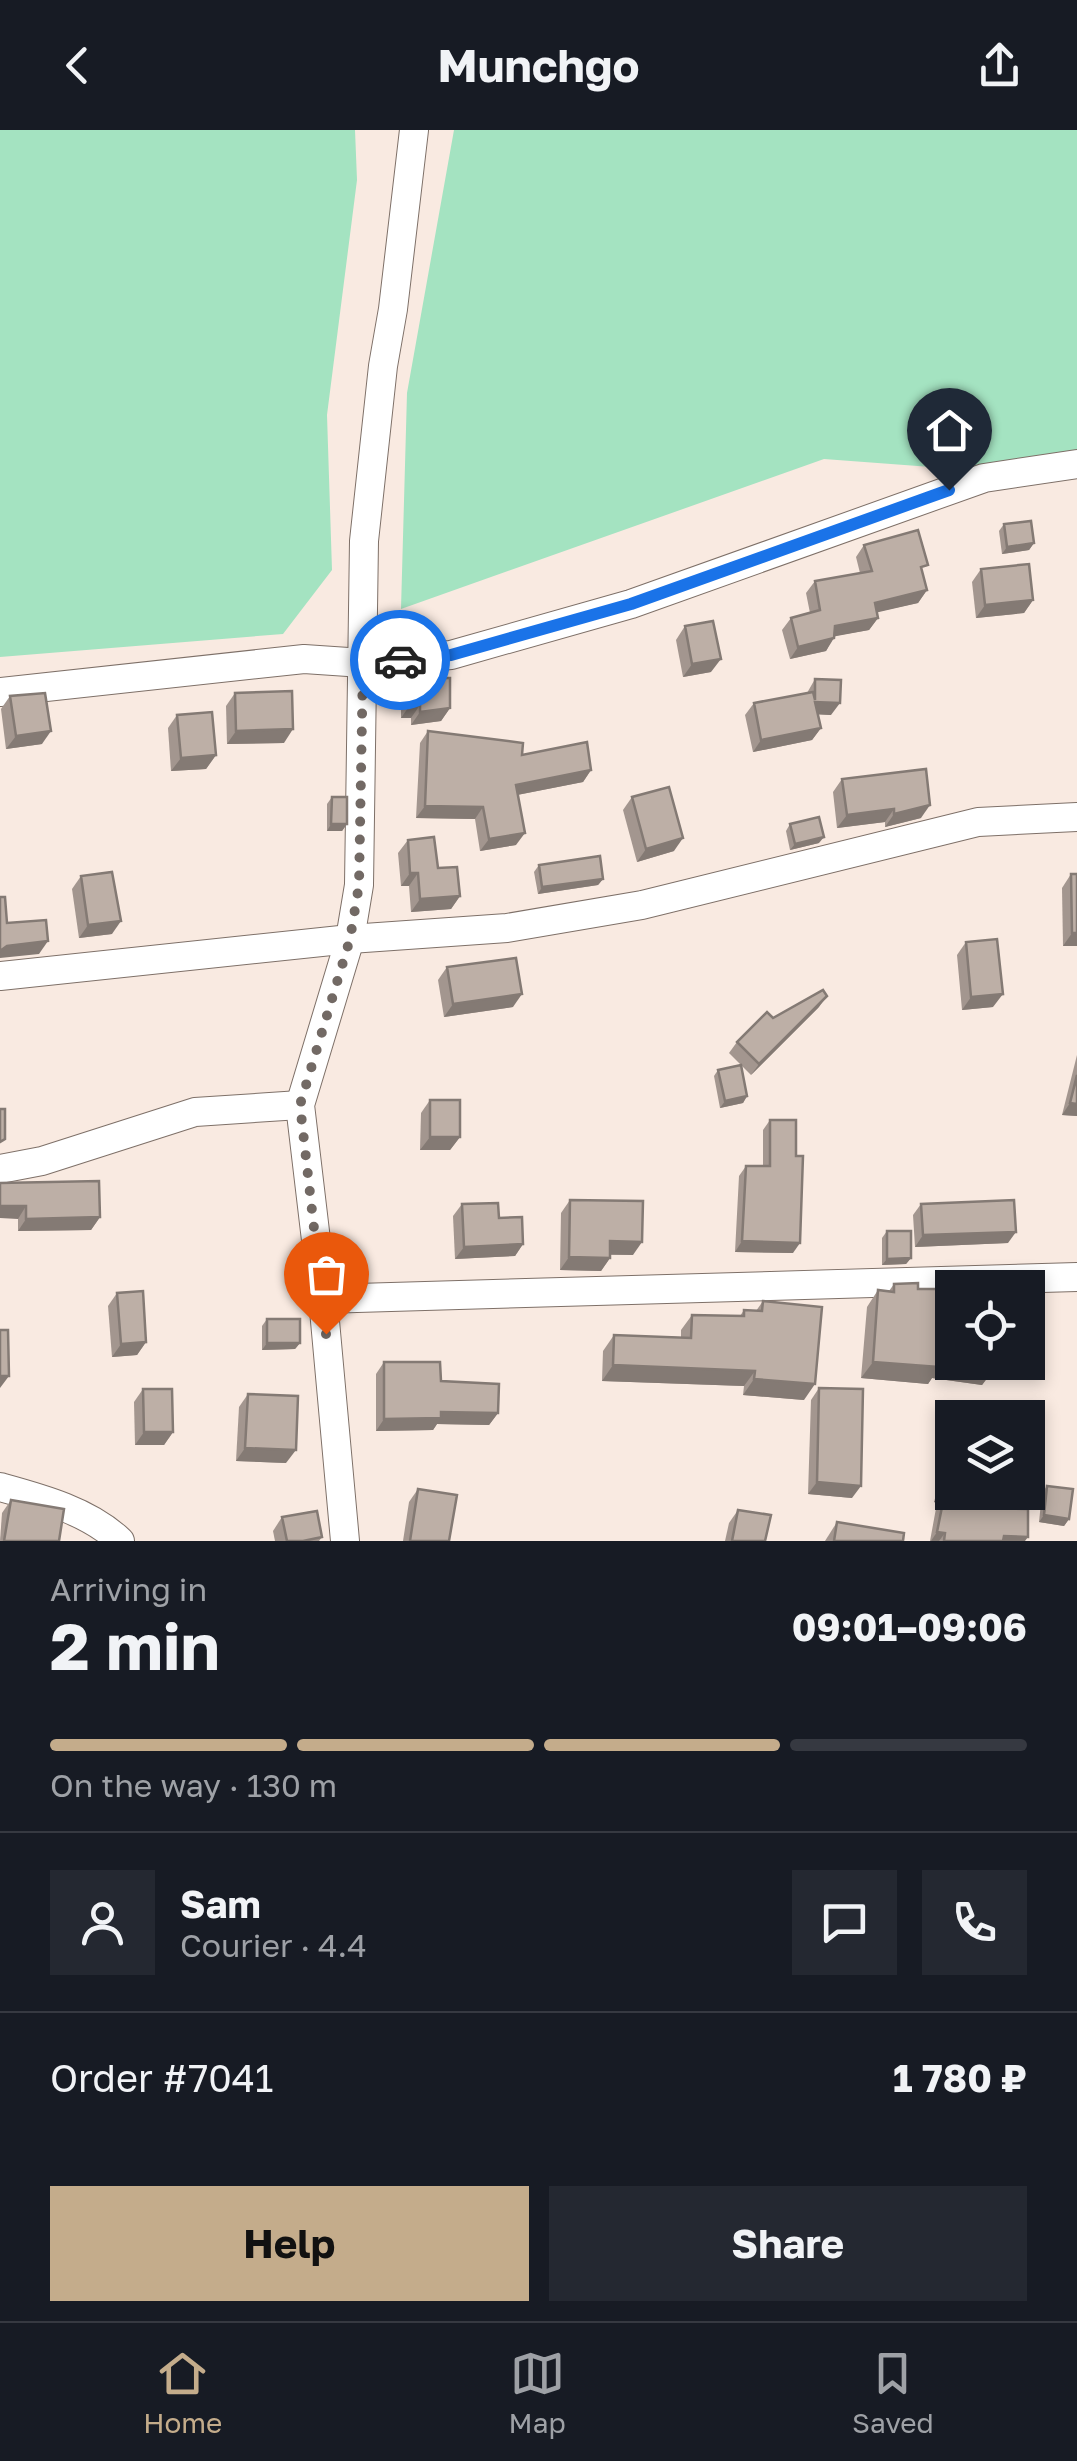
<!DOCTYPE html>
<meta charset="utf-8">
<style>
:root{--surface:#171b24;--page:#242831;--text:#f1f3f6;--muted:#9ea1a6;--line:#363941;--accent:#c4ac8b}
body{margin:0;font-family:"Golos Text",sans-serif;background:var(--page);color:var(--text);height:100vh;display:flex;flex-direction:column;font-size:38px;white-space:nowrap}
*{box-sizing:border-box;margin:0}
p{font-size:32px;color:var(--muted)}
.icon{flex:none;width:55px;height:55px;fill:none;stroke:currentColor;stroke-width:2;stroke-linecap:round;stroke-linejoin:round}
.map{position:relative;height:1411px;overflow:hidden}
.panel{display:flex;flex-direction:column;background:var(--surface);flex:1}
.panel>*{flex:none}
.buttons{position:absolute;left:935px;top:1140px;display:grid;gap:20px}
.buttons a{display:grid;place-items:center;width:110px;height:110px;border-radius:0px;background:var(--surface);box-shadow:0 5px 15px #0003;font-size:50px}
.pin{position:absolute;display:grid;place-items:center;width:85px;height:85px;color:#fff;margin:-102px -42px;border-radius:50% 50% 50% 0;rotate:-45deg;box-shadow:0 0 10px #0007}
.pin .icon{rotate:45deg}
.courier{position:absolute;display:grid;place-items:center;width:100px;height:100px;margin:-50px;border:8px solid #1a73e8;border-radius:50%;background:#fff;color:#222;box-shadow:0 2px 12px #0007}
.head em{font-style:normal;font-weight:700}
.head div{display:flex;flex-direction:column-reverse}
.head{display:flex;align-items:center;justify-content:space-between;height:170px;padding:0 50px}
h1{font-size:65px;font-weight:700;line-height:75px}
.bar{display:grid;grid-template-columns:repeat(4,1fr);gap:15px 10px;align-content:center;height:120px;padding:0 50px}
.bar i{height:12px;border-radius:8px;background:var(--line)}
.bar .on{background:var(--accent)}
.bar p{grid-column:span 4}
.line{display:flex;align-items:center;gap:25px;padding:0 50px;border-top:2px solid var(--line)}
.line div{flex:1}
.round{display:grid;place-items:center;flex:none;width:105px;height:105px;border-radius:0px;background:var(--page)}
.button{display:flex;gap:20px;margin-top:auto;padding:20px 50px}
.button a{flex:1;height:115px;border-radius:0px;background:var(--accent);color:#111;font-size:40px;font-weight:700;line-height:115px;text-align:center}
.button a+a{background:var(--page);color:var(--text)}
header{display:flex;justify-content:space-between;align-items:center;height:130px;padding:0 50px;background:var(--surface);font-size:45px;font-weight:700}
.dock{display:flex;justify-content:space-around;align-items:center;height:140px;border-top:2px solid var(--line);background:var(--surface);font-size:28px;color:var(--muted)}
.dock a{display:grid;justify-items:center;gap:5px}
.dock .on{color:var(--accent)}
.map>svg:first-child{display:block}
.green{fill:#a4e3c1}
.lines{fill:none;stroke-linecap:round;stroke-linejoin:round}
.street-casing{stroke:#7e7068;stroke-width:30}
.street{stroke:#fff;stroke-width:28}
.wall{fill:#a3968f}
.shaded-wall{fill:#847a74}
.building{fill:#bdafa6;stroke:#847a74;stroke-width:2.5}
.done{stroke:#726964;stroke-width:10;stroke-dasharray:0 18}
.route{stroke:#1a73e8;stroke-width:12}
</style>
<header><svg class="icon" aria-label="back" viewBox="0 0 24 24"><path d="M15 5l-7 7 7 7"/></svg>Munchgo<svg class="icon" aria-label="share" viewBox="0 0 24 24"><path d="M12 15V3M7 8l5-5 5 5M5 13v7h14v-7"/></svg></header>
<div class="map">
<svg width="1077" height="1411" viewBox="0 0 1077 1411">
<rect width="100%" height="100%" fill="#f9eae1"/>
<!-- green -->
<g class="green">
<polygon points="0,0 355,0 357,50 327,285 332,440 283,504 0,527"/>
<polygon points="454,0 1077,0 1077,348 824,329 401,479 407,263"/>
</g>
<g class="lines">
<!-- street casing -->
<g class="street-casing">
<g id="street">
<polyline points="0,562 304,529 363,533 451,525 631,474 984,348 1077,334"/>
<polyline points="0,846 350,809 507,798 642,775 978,692 1077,687"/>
<polyline points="0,1039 42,1031 195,982 300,975"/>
<polyline points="323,1169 1077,1147"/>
<path d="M0 1357C40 1368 89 1381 120 1411"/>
<polyline points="345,1411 323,1169 300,975 350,809 359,755 364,411 383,236 393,179 414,0"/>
</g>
</g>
<!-- street -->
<use href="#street" class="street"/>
</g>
<!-- wall -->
<g class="wall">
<polygon points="1004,394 1034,413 1029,420 1002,424 999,401"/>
<polygon points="864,415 922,443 927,460 918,473 876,482 878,488 869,500 834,506 826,521 790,529 782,500 791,488 810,483 806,463 815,451 860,443 856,427"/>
<polygon points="981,439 1033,470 1024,483 976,488 972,452"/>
<polygon points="685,496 711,542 683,547 676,510"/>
<polygon points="410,548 450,578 441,591 411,595 411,588 401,588 401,561"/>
<polygon points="815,549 831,585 818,584 821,598 812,610 753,622 745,585 754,573 807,563"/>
<polygon points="235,563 284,613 227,614 226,576"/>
<polygon points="10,566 42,614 6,619 1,579"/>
<polygon points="177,585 216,625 206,639 171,641 168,598"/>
<polygon points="428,601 522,625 591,640 583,652 517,665 516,715 480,721 475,689 416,688 420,613"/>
<polygon points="842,649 921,688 885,697 885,692 837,698 833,662"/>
<polygon points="332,667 347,694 342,701 327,701 327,674"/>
<polygon points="632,667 674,721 637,732 623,680"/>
<polygon points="790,694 819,713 790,720 786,701"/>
<polygon points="408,710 438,738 460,766 451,779 411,782 409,756 401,756 398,723"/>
<polygon points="539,735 603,749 598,755 538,764 534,742"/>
<polygon points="1071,744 1077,816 1063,816 1062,758"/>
<polygon points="81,746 112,804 79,808 72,759"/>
<polygon points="966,812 993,877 962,880 957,825"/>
<polygon points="447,837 513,877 444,887 438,850"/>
<polygon points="819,877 751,945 729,923 737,912"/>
<polygon points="1077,925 1077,986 1062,985"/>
<polygon points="718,940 747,966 743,973 720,978 714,946"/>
<polygon points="430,970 460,1007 450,1020 420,1020 421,983"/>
<polygon points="770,990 796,1026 793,1123 735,1122 739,1046 746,1036 763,1036 763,1000"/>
<polygon points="0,1053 100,1087 91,1100 18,1101 18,1089"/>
<polygon points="570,1070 633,1125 610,1125 610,1128 601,1141 560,1140 561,1083"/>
<polygon points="462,1074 499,1088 523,1114 515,1126 455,1129 453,1086"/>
<polygon points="921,1074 1008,1113 915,1117 913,1085"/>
<polygon points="887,1101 911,1128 906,1134 882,1135 882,1108"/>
<polygon points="894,1154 952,1232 994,1239 982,1255 932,1248 928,1254 861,1248 867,1177 878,1160 889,1161"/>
<polygon points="117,1163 146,1212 137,1225 112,1227 108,1176"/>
<polygon points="763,1171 804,1270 743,1265 744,1256 602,1251 603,1221 614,1205 681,1207 681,1200 692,1185 740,1186 744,1180 756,1181"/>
<polygon points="267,1189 300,1213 295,1219 262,1220 262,1196"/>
<polygon points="384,1232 441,1251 498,1283 489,1295 437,1294 433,1300 376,1301 376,1244"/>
<polygon points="819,1258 852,1368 808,1364 811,1270"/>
<polygon points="143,1259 173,1302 164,1315 135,1315 134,1272"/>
<polygon points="248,1264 286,1333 236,1331 239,1277"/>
<polygon points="950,1329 952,1362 992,1378 1025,1411 930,1411 937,1373 934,1372 943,1339"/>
<polygon points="1047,1356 1069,1389 1064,1396 1039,1392 1042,1363"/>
<polygon points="418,1359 449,1411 403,1411 409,1372"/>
<polygon points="11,1370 59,1411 0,1411 2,1383"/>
<polygon points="738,1380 765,1411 725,1411 729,1393"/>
<polygon points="282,1387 322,1407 319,1411 275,1411 273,1401"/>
<polygon points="837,1392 903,1411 825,1411"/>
</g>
<!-- shaded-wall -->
<g class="shaded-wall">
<polygon points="1034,413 1029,420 1002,424 1007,417"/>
<polygon points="927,460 918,473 866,485 875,473"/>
<polygon points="1033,470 1024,483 976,488 985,475"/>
<polygon points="878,488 869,500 826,508 835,496"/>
<polygon points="834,508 826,521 790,529 798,517"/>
<polygon points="721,529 711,542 683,547 692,534"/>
<polygon points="815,572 840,573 831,585 807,584"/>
<polygon points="410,575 420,575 411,588 401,588"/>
<polygon points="450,578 441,591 411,595 420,582"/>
<polygon points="821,598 812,610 753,622 761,610"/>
<polygon points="293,599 284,613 227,614 236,601"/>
<polygon points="51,601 42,614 6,619 16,606"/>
<polygon points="216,625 206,639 171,641 181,628"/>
<polygon points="591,640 583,652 507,667 516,655"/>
<polygon points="930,675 921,688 885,697 894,684"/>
<polygon points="425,676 483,677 475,689 416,688"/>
<polygon points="894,679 885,692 837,698 847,685"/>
<polygon points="331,694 347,694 342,701 327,701"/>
<polygon points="525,703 516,715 480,721 489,709"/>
<polygon points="824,707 819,713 790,720 795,714"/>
<polygon points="683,708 674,721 637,732 646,719"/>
<polygon points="410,743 418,743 409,756 401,756"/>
<polygon points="603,749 598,755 538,764 542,757"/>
<polygon points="460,766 451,779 411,782 420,769"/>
<polygon points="121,791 112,804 79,808 88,795"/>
<polygon points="1072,803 1077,803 1077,816 1063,816"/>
<polygon points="48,811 39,824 0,828 0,821 7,816"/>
<polygon points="522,864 513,877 444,887 453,874"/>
<polygon points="1003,864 993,877 962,880 971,867"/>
<polygon points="827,866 819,877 751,945 759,934"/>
<polygon points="747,966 743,973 720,978 725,971"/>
<polygon points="1070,973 1077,974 1077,986 1062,985"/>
<polygon points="430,1007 460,1007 450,1020 420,1020"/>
<polygon points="0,1076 26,1076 18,1089 0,1088"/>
<polygon points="100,1087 91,1100 18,1101 26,1089"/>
<polygon points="1016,1102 1008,1113 915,1117 923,1105"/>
<polygon points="610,1111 642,1112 633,1125 601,1124"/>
<polygon points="742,1111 800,1113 793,1123 735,1122"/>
<polygon points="523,1114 515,1126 455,1129 464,1117"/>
<polygon points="569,1127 610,1128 601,1141 560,1140"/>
<polygon points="911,1128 906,1134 882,1135 887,1129"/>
<polygon points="146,1212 137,1225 112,1227 121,1214"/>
<polygon points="267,1213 300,1213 295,1219 262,1220"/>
<polygon points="940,1230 994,1239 982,1255 932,1248 928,1254 861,1248 873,1232"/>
<polygon points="613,1235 755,1241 744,1256 602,1251"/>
<polygon points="0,1246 9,1246 0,1258"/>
<polygon points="754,1249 815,1254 804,1270 743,1265"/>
<polygon points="441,1282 498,1283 489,1295 437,1294 433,1300 376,1301 384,1289"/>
<polygon points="144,1302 173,1302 164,1315 135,1315"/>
<polygon points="245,1318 296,1320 286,1333 236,1331"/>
<polygon points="817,1352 861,1356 852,1368 808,1364"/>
<polygon points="942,1362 945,1362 937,1373 934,1372"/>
<polygon points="1044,1385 1069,1389 1064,1396 1039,1392"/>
<polygon points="937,1402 945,1403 939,1411 931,1411"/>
<polygon points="1004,1406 1028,1407 1025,1411 1000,1411"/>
</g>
<!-- building -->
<g class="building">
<polygon points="1031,391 1034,413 1007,417 1004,394"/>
<polygon points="918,400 928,435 921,437 927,460 875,473 878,488 835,496 834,508 798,517 791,488 820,480 815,451 872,441 864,415"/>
<polygon points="1029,434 1033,470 985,475 981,439"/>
<polygon points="713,491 721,529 692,534 685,496"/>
<polygon points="410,548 450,548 450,578 420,582 420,575 410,575"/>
<polygon points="815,549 841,550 840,573 815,572 821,598 761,610 754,573 813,562 815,570"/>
<polygon points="292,561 293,599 236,601 235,563"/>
<polygon points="45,563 51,601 16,606 10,566"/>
<polygon points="212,582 216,625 181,628 177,585"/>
<polygon points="428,601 523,613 522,625 587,612 591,640 516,655 525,703 489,709 483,677 425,676"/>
<polygon points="926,639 930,675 894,684 894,679 847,685 842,649"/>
<polygon points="669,657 683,708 646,719 632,667"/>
<polygon points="332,667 347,667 347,694 331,694"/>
<polygon points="819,687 824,707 795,714 790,694"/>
<polygon points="434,707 438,738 457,737 460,766 420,769 418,743 410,743 408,710"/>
<polygon points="600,726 603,749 542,757 539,735"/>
<polygon points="112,742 121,791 88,795 81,746"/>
<polygon points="1071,744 1077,744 1077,803 1072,803"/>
<polygon points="0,767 5,767 7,793 46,790 48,811 7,816 0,821"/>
<polygon points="997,809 1003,864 971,867 966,812"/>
<polygon points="516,828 522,864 453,874 447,837"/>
<polygon points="823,860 827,866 759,934 737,912 767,882 773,888"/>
<polygon points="741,935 747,966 725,971 718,940"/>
<polygon points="1077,945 1077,974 1070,973"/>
<rect x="430" y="970" width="30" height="37"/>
<polygon points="0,979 5,979 5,1009 0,1012"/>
<polygon points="770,990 796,990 796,1026 803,1026 800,1113 742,1111 746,1036 770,1036"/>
<polygon points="99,1051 100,1087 26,1089 26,1076 0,1076 0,1053"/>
<polygon points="570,1070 643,1071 642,1112 610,1111 610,1128 569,1127"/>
<polygon points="1014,1070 1016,1102 923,1105 921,1074"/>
<polygon points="498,1073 499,1088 522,1087 523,1114 464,1117 462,1074"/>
<polygon points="887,1101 911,1101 911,1128 887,1129"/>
<polygon points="918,1153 918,1159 952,1159 952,1232 940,1230 939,1237 873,1232 878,1160 894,1162 894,1154"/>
<polygon points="143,1161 146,1212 121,1214 117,1163"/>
<polygon points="763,1171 822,1177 815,1254 754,1249 755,1241 613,1235 614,1205 691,1208 692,1185 744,1186 744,1180 762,1181"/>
<rect x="267" y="1189" width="33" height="24"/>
<polygon points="0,1200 8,1200 9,1246 0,1246"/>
<polygon points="384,1232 440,1232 441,1251 499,1254 498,1283 441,1282 441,1288 384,1289"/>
<polygon points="953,1232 995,1232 994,1239"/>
<polygon points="819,1258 863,1259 861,1356 817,1352"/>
<polygon points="143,1259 172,1259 173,1302 144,1302"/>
<polygon points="248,1264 298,1266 296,1320 245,1318"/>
<polygon points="950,1329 952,1329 952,1362 993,1362 992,1378 1028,1379 1028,1407 1004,1406 1003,1411 944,1411 945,1403 937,1402 945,1362 942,1362"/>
<polygon points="1047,1356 1073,1359 1069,1389 1044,1385"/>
<polygon points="418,1359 457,1365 449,1411 410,1411"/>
<polygon points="11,1370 64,1379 59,1411 4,1411"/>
<polygon points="738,1380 771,1385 765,1411 732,1411"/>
<polygon points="317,1381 322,1407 303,1411 287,1411 282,1387"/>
<polygon points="837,1392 904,1403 903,1411 834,1411"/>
</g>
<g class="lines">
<!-- done -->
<polyline class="done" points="326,1204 300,975 350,809 359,755 363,533 400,530"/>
<!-- route -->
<polyline class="route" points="400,530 451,525 631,474 949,360"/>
</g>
</svg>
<div class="buttons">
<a><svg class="icon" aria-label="locate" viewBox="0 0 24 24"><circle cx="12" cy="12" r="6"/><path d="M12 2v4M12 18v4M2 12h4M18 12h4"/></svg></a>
<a><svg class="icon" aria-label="layers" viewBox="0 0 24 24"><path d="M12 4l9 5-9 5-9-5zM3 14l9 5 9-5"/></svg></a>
</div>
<div class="pin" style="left:326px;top:1204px;background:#ea580c"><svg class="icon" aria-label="bag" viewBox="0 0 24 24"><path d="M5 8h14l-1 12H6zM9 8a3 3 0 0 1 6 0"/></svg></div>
<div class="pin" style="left:949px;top:360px;background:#1f2937"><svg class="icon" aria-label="home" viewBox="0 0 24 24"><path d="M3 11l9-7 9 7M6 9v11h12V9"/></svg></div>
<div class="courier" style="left:400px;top:530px"><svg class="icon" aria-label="car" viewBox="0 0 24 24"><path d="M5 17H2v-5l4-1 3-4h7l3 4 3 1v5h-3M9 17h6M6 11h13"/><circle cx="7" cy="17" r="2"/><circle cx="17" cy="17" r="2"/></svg></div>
</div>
<section class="panel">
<div class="head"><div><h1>2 min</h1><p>Arriving in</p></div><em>09:01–09:06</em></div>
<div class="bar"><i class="on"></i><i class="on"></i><i class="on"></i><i></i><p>On the way · 130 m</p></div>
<div class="line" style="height:180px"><a class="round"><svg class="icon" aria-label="person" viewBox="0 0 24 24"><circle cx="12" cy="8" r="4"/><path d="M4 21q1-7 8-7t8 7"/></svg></a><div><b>Sam</b><p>Courier · 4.4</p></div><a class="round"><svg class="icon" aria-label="chat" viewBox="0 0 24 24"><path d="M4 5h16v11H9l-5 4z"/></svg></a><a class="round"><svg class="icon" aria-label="phone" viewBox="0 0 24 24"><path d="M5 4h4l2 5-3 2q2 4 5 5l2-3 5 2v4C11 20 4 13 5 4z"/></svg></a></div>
<div class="line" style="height:130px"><div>Order #7041</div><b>1 780 ₽</b></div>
<div class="button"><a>Help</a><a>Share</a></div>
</section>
<nav class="dock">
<a class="on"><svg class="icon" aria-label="home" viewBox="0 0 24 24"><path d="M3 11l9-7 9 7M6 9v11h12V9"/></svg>Home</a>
<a><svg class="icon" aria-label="map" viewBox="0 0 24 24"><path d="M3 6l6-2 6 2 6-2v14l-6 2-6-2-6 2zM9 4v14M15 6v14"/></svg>Map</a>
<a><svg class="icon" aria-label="saved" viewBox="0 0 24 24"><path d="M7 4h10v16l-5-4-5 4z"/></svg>Saved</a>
</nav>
